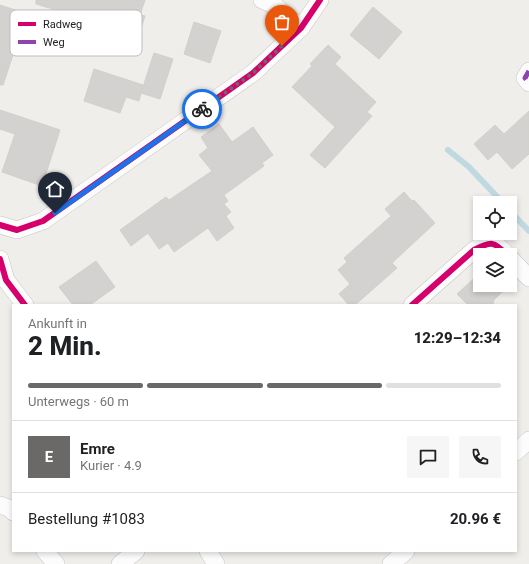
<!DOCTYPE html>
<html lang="de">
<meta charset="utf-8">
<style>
:root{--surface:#fff;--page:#f6f6f6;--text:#202124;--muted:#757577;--line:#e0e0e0;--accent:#6a6968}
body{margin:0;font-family:Roboto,sans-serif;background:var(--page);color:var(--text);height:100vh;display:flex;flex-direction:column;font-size:15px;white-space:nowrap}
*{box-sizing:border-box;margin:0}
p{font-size:13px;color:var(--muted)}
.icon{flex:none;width:22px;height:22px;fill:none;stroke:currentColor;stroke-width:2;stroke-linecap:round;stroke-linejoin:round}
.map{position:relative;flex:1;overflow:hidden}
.details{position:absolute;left:12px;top:304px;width:505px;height:248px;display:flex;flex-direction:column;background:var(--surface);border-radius:0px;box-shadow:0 2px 6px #0003}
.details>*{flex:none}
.tools{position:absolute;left:473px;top:196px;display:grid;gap:8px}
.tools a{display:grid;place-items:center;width:44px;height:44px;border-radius:0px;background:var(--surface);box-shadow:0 2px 6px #0003;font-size:20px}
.pin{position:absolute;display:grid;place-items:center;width:34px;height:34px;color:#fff;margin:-41px -17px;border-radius:50% 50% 50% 0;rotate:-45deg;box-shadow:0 0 4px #0007}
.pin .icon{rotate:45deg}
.courier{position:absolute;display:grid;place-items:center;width:40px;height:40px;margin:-20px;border:3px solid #1a73e8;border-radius:50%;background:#fff;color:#222;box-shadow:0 1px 5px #0007}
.overview em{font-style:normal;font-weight:800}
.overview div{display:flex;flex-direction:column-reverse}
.overview{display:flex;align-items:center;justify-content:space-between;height:68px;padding:0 16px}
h1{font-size:26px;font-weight:800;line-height:30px}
.bar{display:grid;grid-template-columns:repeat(4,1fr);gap:6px 4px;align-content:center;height:48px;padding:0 16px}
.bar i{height:5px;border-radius:3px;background:var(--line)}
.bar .current{background:var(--accent)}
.bar p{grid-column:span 4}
.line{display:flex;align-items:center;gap:10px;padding:0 16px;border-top:1px solid var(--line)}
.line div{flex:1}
.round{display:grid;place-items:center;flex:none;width:42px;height:42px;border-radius:0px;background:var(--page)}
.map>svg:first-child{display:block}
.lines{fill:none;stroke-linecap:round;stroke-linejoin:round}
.stream{stroke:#c0d9e0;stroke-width:6}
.building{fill:#d4d2d0;stroke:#d2d0cc}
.minor-casing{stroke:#c7c6c5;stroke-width:18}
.minor{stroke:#fdfcfc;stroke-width:17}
.quiet{stroke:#8e44ad;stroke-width:5;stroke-dasharray:10 5;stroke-linecap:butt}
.cycleway-casing{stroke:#fff;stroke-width:8}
.cycleway{stroke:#d6006c;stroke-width:6}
.done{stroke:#6a6968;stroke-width:4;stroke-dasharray:0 7.2}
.route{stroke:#1a73e8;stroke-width:5}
.key{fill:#fff;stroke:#bdbdbd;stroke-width:1}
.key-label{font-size:11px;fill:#222}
</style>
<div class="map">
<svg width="529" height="564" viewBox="0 0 529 564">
<rect width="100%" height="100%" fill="#efeeeb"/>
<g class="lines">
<!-- stream -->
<g class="stream">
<polyline points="448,150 469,167 503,203"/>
<polyline points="510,211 529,231"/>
</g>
</g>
<!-- building -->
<g class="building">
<polygon points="36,0 145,0 140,15 145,16 140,32 90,16 79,53 59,46 69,14 36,4"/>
<polygon points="0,5 31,15 24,35 20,34 3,85 0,85"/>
<polygon points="373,7 402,32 379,59 350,35"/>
<polygon points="194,22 221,31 210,63 184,54"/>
<polygon points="328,45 341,57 335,64 376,102 367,112 372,116 325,168 310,155 335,127 292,87 312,66 310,64"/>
<polygon points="154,53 173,59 160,99 141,93"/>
<polygon points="94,69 143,85 139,101 126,97 120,113 84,101"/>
<polygon points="0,110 60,130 42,186 2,172 15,134 0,129"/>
<polygon points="529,111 529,154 512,169 497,152 488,160 474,144 495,125 504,134"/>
<polygon points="219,124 232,142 253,127 273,155 262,163 264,166 224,195 228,201 224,204 231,212 226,216 234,228 217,241 208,228 174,252 168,243 159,249 148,233 131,246 120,230 166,197 169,200 212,171 199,155 208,148 201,137"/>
<polygon points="404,192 412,201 414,200 435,223 392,263 397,268 355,305 349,305 339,294 350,284 338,270 347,262 344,258 391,216 385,209"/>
<polygon points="96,261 115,287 90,305 73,305 59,287"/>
<polygon points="480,273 480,285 509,285 494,300 493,305 468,305 457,294"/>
</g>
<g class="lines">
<!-- minor casing -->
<g class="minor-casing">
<g id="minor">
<polyline points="262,0 274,5 301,28"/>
<polyline points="529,71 525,78 529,83"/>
<polyline points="0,225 17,230 43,221 253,73 301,28 320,0"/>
<polyline points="510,258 529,278"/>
<polyline points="0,259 6,280 25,305"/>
<path d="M412 305 474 250C491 241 494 241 507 255"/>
<polyline points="516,452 529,440"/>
<polyline points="0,505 11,509 13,512"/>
<polyline points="45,551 56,564"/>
<polyline points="208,551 216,564"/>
<polyline points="120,564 136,551"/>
<polyline points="391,564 406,551"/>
</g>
</g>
<!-- minor -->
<use href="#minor" class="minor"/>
<!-- quiet -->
<polyline class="quiet" points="529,71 525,78 529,83"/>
<!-- cycleway casing -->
<g class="cycleway-casing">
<g id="cycleway">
<polyline points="0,225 17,230 43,221 253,73 301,28 320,0"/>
<polyline points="0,259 6,280 25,305"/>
<path d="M412 305 474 250C491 241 494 241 507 255"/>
</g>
</g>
<!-- cycleway -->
<use href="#cycleway" class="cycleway"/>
</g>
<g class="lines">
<!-- done -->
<polyline class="done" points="202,109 253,73 282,46"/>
<!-- route -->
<polyline class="route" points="55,213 202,109"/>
</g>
<!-- legend -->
<rect x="10" y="10" width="132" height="46" rx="6" class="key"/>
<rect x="18" y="22" width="18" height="4" fill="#d6006c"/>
<rect x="18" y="40" width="18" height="4" fill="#8e44ad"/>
<g class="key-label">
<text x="43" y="28">Radweg</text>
<text x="43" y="46">Weg</text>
</g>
</svg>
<div class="tools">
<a><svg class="icon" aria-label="locate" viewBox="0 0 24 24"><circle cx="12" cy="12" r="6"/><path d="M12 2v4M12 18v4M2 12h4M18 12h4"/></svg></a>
<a><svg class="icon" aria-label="layers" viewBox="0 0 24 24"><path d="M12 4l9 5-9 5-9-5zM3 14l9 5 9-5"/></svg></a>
</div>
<div class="pin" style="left:282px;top:46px;background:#ea580c"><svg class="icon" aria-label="bag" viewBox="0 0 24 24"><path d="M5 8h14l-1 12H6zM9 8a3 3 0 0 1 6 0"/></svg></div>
<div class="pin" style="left:55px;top:213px;background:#1f2937"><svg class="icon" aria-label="home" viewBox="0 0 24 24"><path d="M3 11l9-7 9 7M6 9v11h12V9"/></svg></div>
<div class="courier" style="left:202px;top:109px"><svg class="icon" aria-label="bike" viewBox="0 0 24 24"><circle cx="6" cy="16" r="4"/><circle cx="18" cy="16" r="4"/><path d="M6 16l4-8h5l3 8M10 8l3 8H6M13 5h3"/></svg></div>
<section class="details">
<div class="overview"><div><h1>2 Min.</h1><p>Ankunft in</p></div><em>12:29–12:34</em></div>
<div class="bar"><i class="current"></i><i class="current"></i><i class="current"></i><i></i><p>Unterwegs · 60 m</p></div>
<div class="line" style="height:72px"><b class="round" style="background:var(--accent);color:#fff">E</b><div><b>Emre</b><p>Kurier · 4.9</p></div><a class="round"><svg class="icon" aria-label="chat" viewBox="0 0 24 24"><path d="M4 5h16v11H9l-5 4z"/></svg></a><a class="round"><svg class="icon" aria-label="phone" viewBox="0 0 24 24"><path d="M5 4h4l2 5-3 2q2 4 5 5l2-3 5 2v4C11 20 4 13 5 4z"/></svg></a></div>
<div class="line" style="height:52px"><div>Bestellung #1083</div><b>20.96 €</b></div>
</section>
</div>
